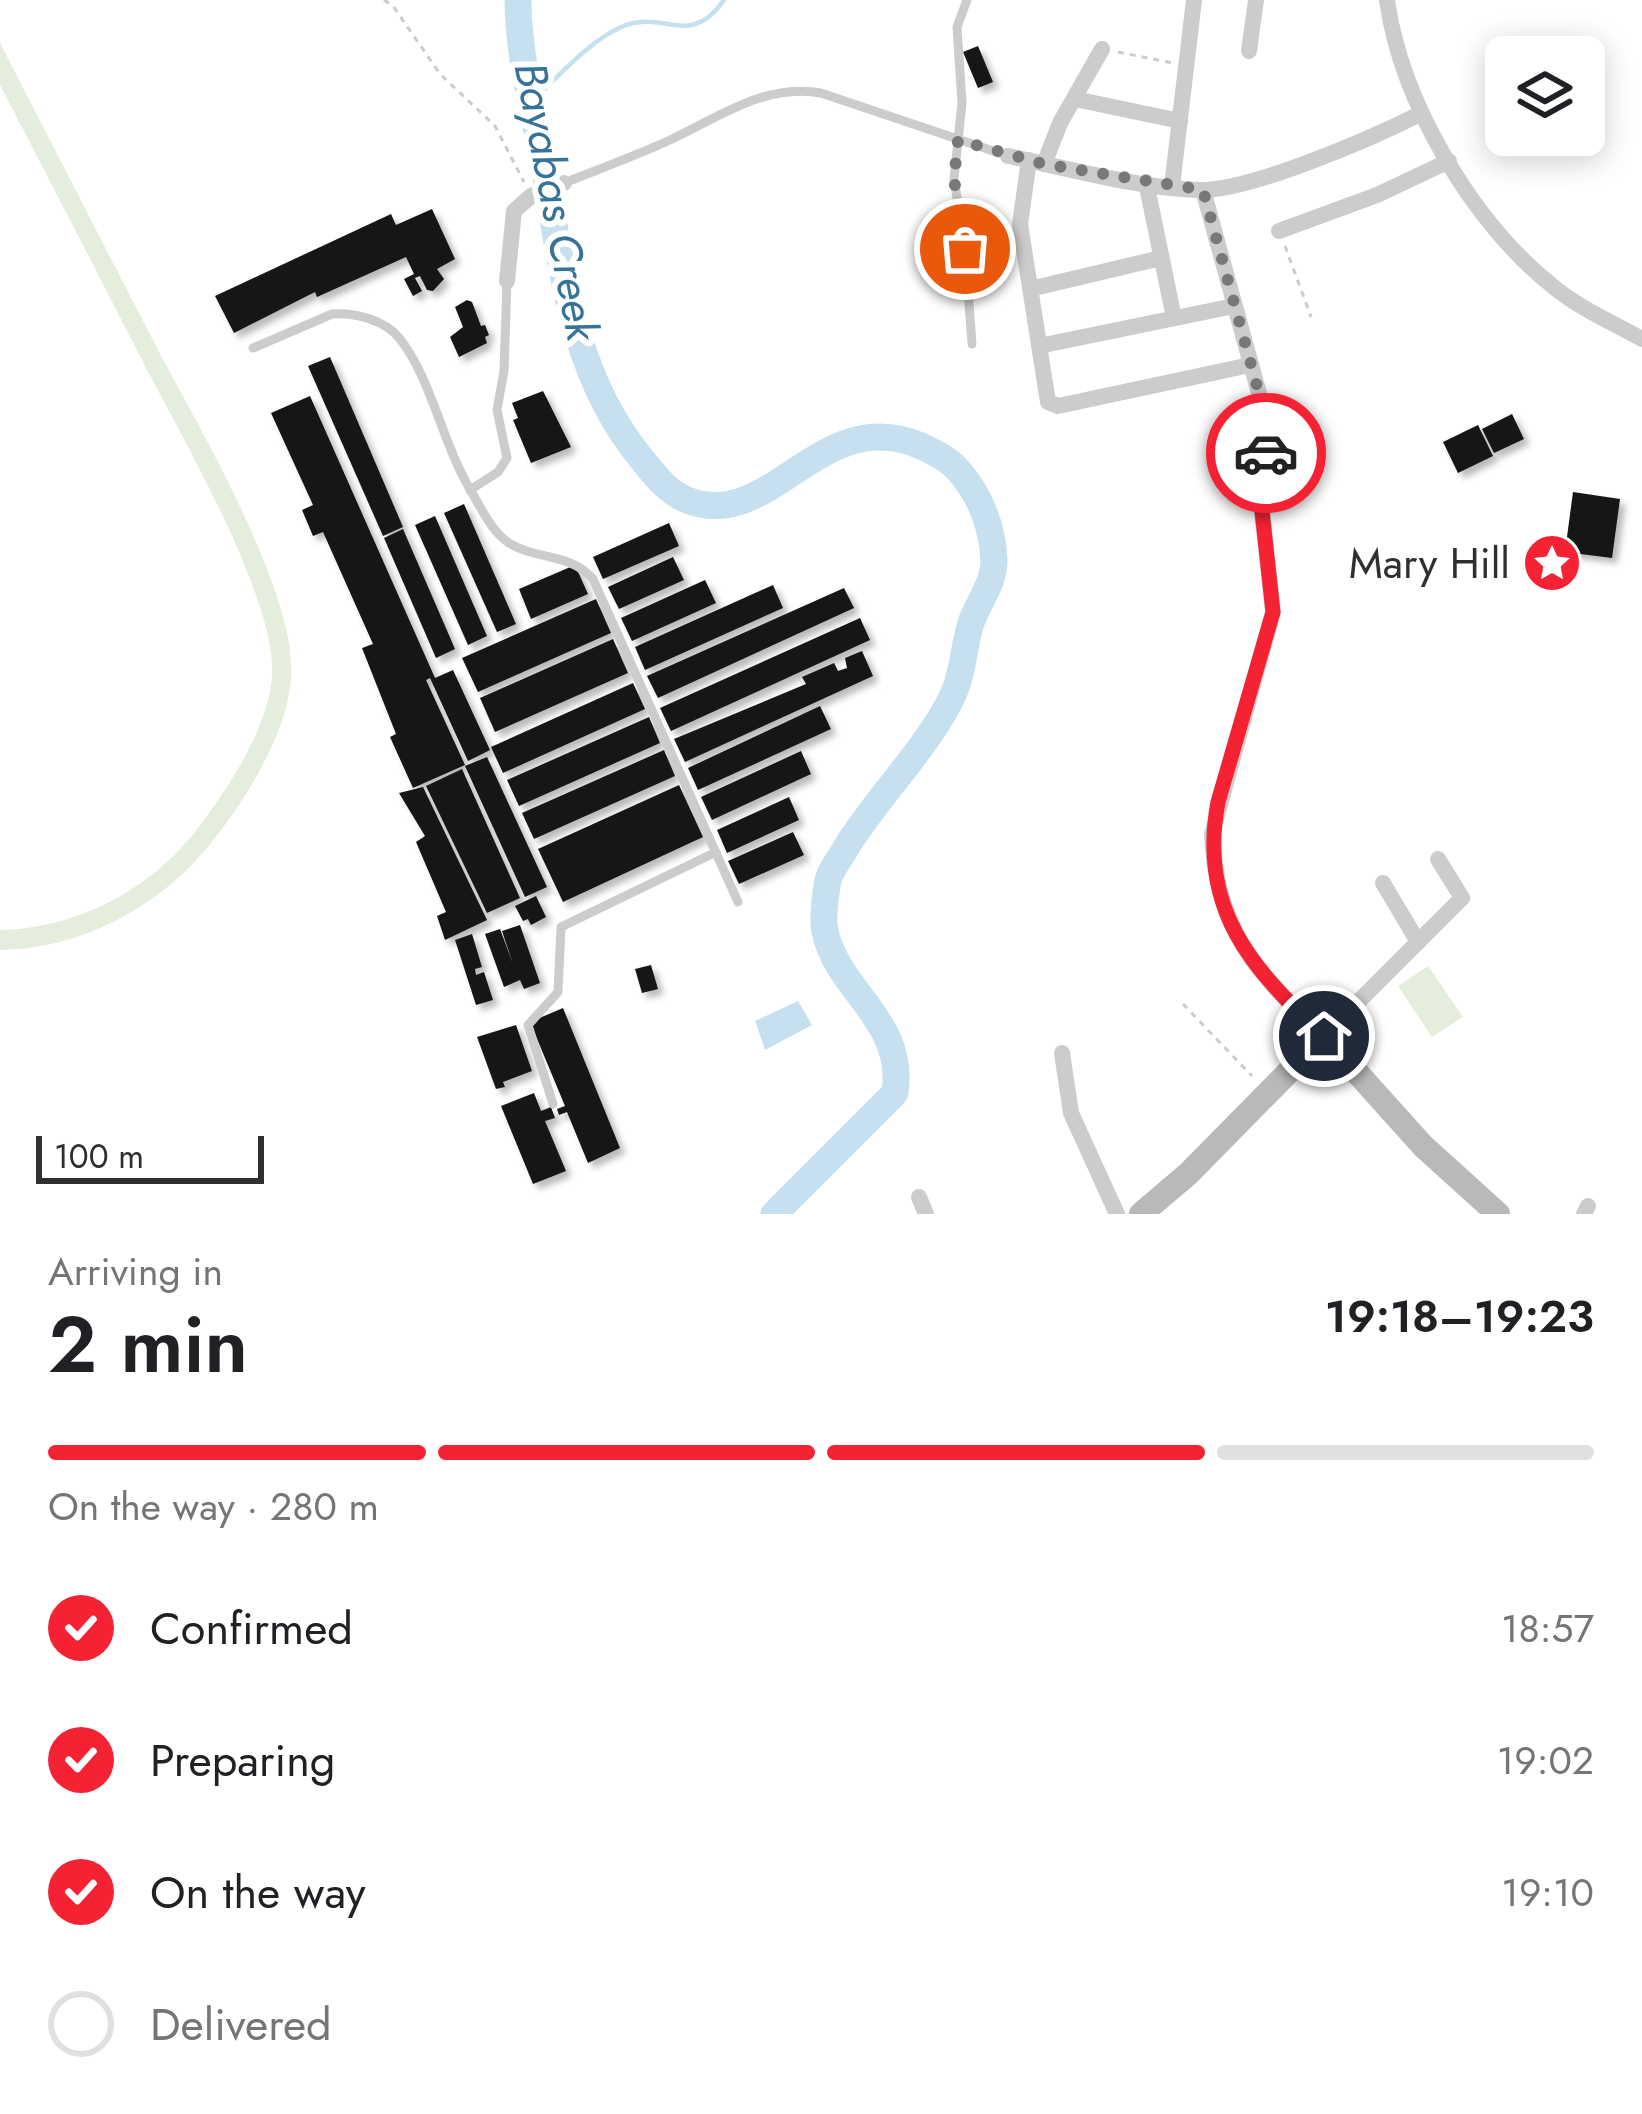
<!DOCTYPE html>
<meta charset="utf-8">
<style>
:root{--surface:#fff;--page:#f2f2f2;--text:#202124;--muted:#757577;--line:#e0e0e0;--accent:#f52234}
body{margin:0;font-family:Jost,sans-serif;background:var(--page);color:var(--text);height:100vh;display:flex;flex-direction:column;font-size:45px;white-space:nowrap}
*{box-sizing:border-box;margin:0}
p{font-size:39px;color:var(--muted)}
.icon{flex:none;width:66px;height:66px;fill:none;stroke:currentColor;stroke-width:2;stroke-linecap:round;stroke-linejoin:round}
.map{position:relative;height:1214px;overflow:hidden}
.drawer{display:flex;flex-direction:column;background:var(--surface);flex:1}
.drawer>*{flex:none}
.fabs{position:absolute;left:1485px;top:36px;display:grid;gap:24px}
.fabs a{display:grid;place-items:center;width:120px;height:120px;border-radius:18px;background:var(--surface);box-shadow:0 6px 30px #0003;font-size:60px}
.scale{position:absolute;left:36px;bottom:30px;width:228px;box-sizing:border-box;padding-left:12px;border:6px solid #2f2f2f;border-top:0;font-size:33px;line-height:42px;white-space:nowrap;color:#2f2f2f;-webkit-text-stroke:9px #fff;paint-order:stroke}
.pin{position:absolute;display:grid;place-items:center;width:102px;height:102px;color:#fff;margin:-51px;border:6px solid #fff;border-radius:50%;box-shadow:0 3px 12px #0007}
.courier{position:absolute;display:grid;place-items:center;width:120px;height:120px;margin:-60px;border:9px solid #f52234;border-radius:50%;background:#fff;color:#222;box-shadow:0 3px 15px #0007}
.overview em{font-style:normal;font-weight:600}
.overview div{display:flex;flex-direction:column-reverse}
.overview{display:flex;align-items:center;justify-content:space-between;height:204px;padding:0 48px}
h1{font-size:78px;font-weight:600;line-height:90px}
.bar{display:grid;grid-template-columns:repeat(4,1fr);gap:18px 12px;align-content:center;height:144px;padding:0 48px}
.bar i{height:15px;border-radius:9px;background:var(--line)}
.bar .on{background:var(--accent)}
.bar p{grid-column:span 4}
ol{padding:0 48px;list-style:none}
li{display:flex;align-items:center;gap:36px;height:132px}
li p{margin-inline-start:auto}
li .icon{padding:12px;border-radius:50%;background:var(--accent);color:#fff;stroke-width:4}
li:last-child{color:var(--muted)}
li i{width:66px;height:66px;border:6px solid var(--line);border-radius:50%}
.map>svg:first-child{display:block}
.green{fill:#e5eedc}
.water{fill:#c6e0ef}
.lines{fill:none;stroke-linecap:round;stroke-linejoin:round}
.stream{stroke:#c6e0ef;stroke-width:4.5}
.river{stroke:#c6e0ef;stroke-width:27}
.building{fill:#161616;filter:url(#shadow)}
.path{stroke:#ccc;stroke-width:3;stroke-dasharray:6 6;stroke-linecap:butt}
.lane{stroke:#ccc;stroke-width:9}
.street{stroke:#ccc;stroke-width:16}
.secondary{stroke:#b9b9b9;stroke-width:24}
.done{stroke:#787878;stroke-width:12;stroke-dasharray:0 21.6}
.route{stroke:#f52234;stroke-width:15}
.labels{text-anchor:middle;stroke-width:12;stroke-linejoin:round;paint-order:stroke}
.poi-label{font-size:42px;fill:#2f2f2f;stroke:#fff;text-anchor:end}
.water-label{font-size:45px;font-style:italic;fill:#357399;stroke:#fff}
</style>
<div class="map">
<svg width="1642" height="1214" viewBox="0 0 1642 1214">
<defs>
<filter id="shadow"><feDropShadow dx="5.5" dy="5.5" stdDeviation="3" flood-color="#0004"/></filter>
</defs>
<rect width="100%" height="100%" fill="#fff"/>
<!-- green -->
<g class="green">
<path d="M0 43C53 146 106 249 159 352 199 427 299 597 291 680 286 737 242 806 206 849 156 909 79 949 0 950V930C72 929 144 893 190 838 223 797 267 732 272 678 278 601 183 439 146 368 98 274 49 179 0 85Z"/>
<polygon points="1428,966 1463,1017 1432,1037 1398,986"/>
</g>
<!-- water -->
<polygon class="water" points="798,1001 812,1025 765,1050 755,1021"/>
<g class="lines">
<!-- stream -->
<path class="stream" d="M532 101C559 76 587 43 621 27 664 8 689 50 724 0"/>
<!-- river -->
<path class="river" d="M518 0C518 53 533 109 543 161 562 265 571 373 641 458 654 474 667 492 687 500 771 534 820 402 921 446 936 453 947 458 958 470 980 494 993 528 994 561 994 582 980 600 972 620 964 642 964 668 955 690 934 741 877 797 847 846 840 859 828 872 827 886 825 899 822 919 825 931 837 991 906 1020 895 1093L774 1214"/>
</g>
<!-- building -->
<g class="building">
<polygon points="978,46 993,82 978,88 963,52"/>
<polygon points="432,209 455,259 437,269 444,279 433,291 427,290 420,276 415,278 422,291 413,296 404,279 414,274 406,257 317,297 315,292 234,333 215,296 391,214 396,225"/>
<polygon points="467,300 472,302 481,326 485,325 489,335 485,337 487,343 459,357 450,337 463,327 455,307"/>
<polygon points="330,357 403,527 383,536 308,366"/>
<polygon points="543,391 571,447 531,463 513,420 518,418 512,403"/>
<polygon points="310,396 435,678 453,670 490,750 468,761 430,678 426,680 465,765 413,788 390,737 396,734 362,648 373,644 323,532 313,536 302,510 313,505 271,413"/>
<polygon points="1512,414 1524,439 1494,453 1482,429"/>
<polygon points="1478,425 1493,456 1458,473 1443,442"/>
<polygon points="1573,492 1620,499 1612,558 1565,552"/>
<polygon points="464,504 516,624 497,632 444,513"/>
<polygon points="435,516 487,636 468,645 415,525"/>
<polygon points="669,523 679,546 603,579 593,557"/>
<polygon points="403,529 455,649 436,658 384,538"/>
<polygon points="673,557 684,580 619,609 608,587"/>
<polygon points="575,565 588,594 531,619 519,589"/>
<polygon points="705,580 716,603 632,641 621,618"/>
<polygon points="773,585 783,608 645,670 635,647"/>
<polygon points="844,588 854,608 658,698 647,676"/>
<polygon points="596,599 611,633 478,692 462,658"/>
<polygon points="860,618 870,640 671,731 660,708"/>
<polygon points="613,639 628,673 495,732 480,698"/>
<polygon points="862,651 873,676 685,762 674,739 806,684 802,677 834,663 838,671 847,668 845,658"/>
<polygon points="633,683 645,709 503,773 491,747"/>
<polygon points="820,706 831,729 698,790 688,768"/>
<polygon points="649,717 660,743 519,806 507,780"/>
<polygon points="664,750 675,776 534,839 522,813"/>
<polygon points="801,751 811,774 712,820 701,797"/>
<polygon points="487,757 547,887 525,897 465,766"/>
<polygon points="462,769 520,898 487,913 426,786"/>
<polygon points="679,785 703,837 563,902 538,849"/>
<polygon points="423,787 487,920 445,940 437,916 446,912 416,842 425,836 399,793"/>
<polygon points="789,797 799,820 727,853 717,830"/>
<polygon points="793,832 804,855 739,884 728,861"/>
<polygon points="536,896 546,917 531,925 528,919 523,921 515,906"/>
<polygon points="520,925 540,983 524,989 520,980 504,987 485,934 500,929 513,964 502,931"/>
<polygon points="472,934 482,967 475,969 476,975 484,972 493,1000 476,1005 455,940"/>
<polygon points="651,965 658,989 642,993 635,969"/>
<polygon points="563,1008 620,1148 588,1163 567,1112 559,1115 557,1109 565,1106 530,1022"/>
<polygon points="516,1025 532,1071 503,1082 505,1087 496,1089 477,1037"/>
<polygon points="534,1093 541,1111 551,1107 555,1118 545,1121 566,1171 533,1184 501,1106"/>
</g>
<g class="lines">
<!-- path -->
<g class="path">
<polyline points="384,0 393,6 440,74 495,126 524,182"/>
<polyline points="1118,52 1173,63"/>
<polyline points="1285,246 1311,317"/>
<polyline points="1183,1004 1252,1076"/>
</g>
<!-- lane -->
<g class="lane">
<polyline points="967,0 957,27 962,103 954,179 965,249 972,344"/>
<path d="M564 183C599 169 635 156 670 140 719 117 765 83 821 93L1008 156"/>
<path d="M253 348 332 314C354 312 386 320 400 339 431 378 443 445 471 491 481 508 492 532 509 543 536 560 571 553 593 579L738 902"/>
<polyline points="470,490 498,472 507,458 497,410 504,371 507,281"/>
<polyline points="553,1104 528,1025 558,992 561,927 716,852"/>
</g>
<!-- street -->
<g class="street">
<path d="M1387 0C1401 102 1473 224 1555 288 1581 309 1613 323 1642 339"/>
<polyline points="1249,51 1256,0"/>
<polyline points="1075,99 1180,121"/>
<path d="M1008 156C1067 168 1142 189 1201 190 1253 190 1372 138 1420 114"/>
<polyline points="1029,160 1020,224 1048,402 1058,406 1250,365"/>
<polyline points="1044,164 1060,123 1102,49"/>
<polyline points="1146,182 1174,318"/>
<polyline points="1172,186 1194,0"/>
<path d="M1203 190 1268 426 1261 502 1273 612 1212 834C1216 930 1257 974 1324 1036L1462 898 1438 859"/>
<polyline points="1279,231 1377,195 1449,161"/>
<polyline points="507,281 514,211 531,196 564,183"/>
<polyline points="1030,289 1161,258"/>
<polyline points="1039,346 1234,306"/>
<polyline points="1383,883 1418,942"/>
<polyline points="1062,1053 1071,1113 1117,1214"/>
<polyline points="919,1197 926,1214"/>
<polyline points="1584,1214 1588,1206"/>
</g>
<!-- secondary -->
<polyline class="secondary" points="1141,1214 1188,1174 1324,1036 1423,1146 1498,1214"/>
</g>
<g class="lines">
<!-- done -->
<polyline class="done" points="965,249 954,179 958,140 1044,164 1203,190 1268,426 1266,453"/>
<!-- route -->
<path class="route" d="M1266 453 1261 502 1273 612 1218 802C1198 909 1251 968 1324 1036"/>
</g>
<!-- icons -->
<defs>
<g id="sight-disc" transform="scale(3)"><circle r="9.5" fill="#f52234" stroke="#fff"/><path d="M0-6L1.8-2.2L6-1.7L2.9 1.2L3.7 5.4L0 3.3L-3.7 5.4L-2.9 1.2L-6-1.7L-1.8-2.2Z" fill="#fff"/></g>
</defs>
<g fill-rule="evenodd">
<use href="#sight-disc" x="1552" y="563"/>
</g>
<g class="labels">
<!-- poi labels -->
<g class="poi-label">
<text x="1510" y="578">Mary Hill</text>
</g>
<!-- water labels -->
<g class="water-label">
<text transform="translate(557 201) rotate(79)" y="16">Bayabas Creek</text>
</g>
</g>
</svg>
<div class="fabs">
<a><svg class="icon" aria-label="layers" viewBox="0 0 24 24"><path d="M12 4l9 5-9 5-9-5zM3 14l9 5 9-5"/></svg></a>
</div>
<div class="scale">100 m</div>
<div class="pin" style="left:965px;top:249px;background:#ea580c"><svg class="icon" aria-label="bag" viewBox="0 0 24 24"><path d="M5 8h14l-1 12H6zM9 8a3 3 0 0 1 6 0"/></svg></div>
<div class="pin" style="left:1324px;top:1036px;background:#1f2937"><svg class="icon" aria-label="home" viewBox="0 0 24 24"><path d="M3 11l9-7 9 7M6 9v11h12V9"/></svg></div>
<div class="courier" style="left:1266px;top:453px"><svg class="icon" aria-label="car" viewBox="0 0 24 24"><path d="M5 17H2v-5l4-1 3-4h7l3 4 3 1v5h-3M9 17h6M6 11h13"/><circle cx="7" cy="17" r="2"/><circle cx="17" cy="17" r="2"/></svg></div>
</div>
<section class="drawer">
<div class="overview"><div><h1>2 min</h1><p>Arriving in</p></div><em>19:18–19:23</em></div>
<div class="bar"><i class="on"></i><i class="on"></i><i class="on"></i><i></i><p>On the way · 280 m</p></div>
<ol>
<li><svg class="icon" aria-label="check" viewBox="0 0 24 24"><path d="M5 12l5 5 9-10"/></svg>Confirmed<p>18:57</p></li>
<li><svg class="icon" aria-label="check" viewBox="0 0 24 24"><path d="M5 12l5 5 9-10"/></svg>Preparing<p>19:02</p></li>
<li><svg class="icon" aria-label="check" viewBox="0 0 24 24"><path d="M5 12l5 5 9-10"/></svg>On the way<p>19:10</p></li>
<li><i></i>Delivered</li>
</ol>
</section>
